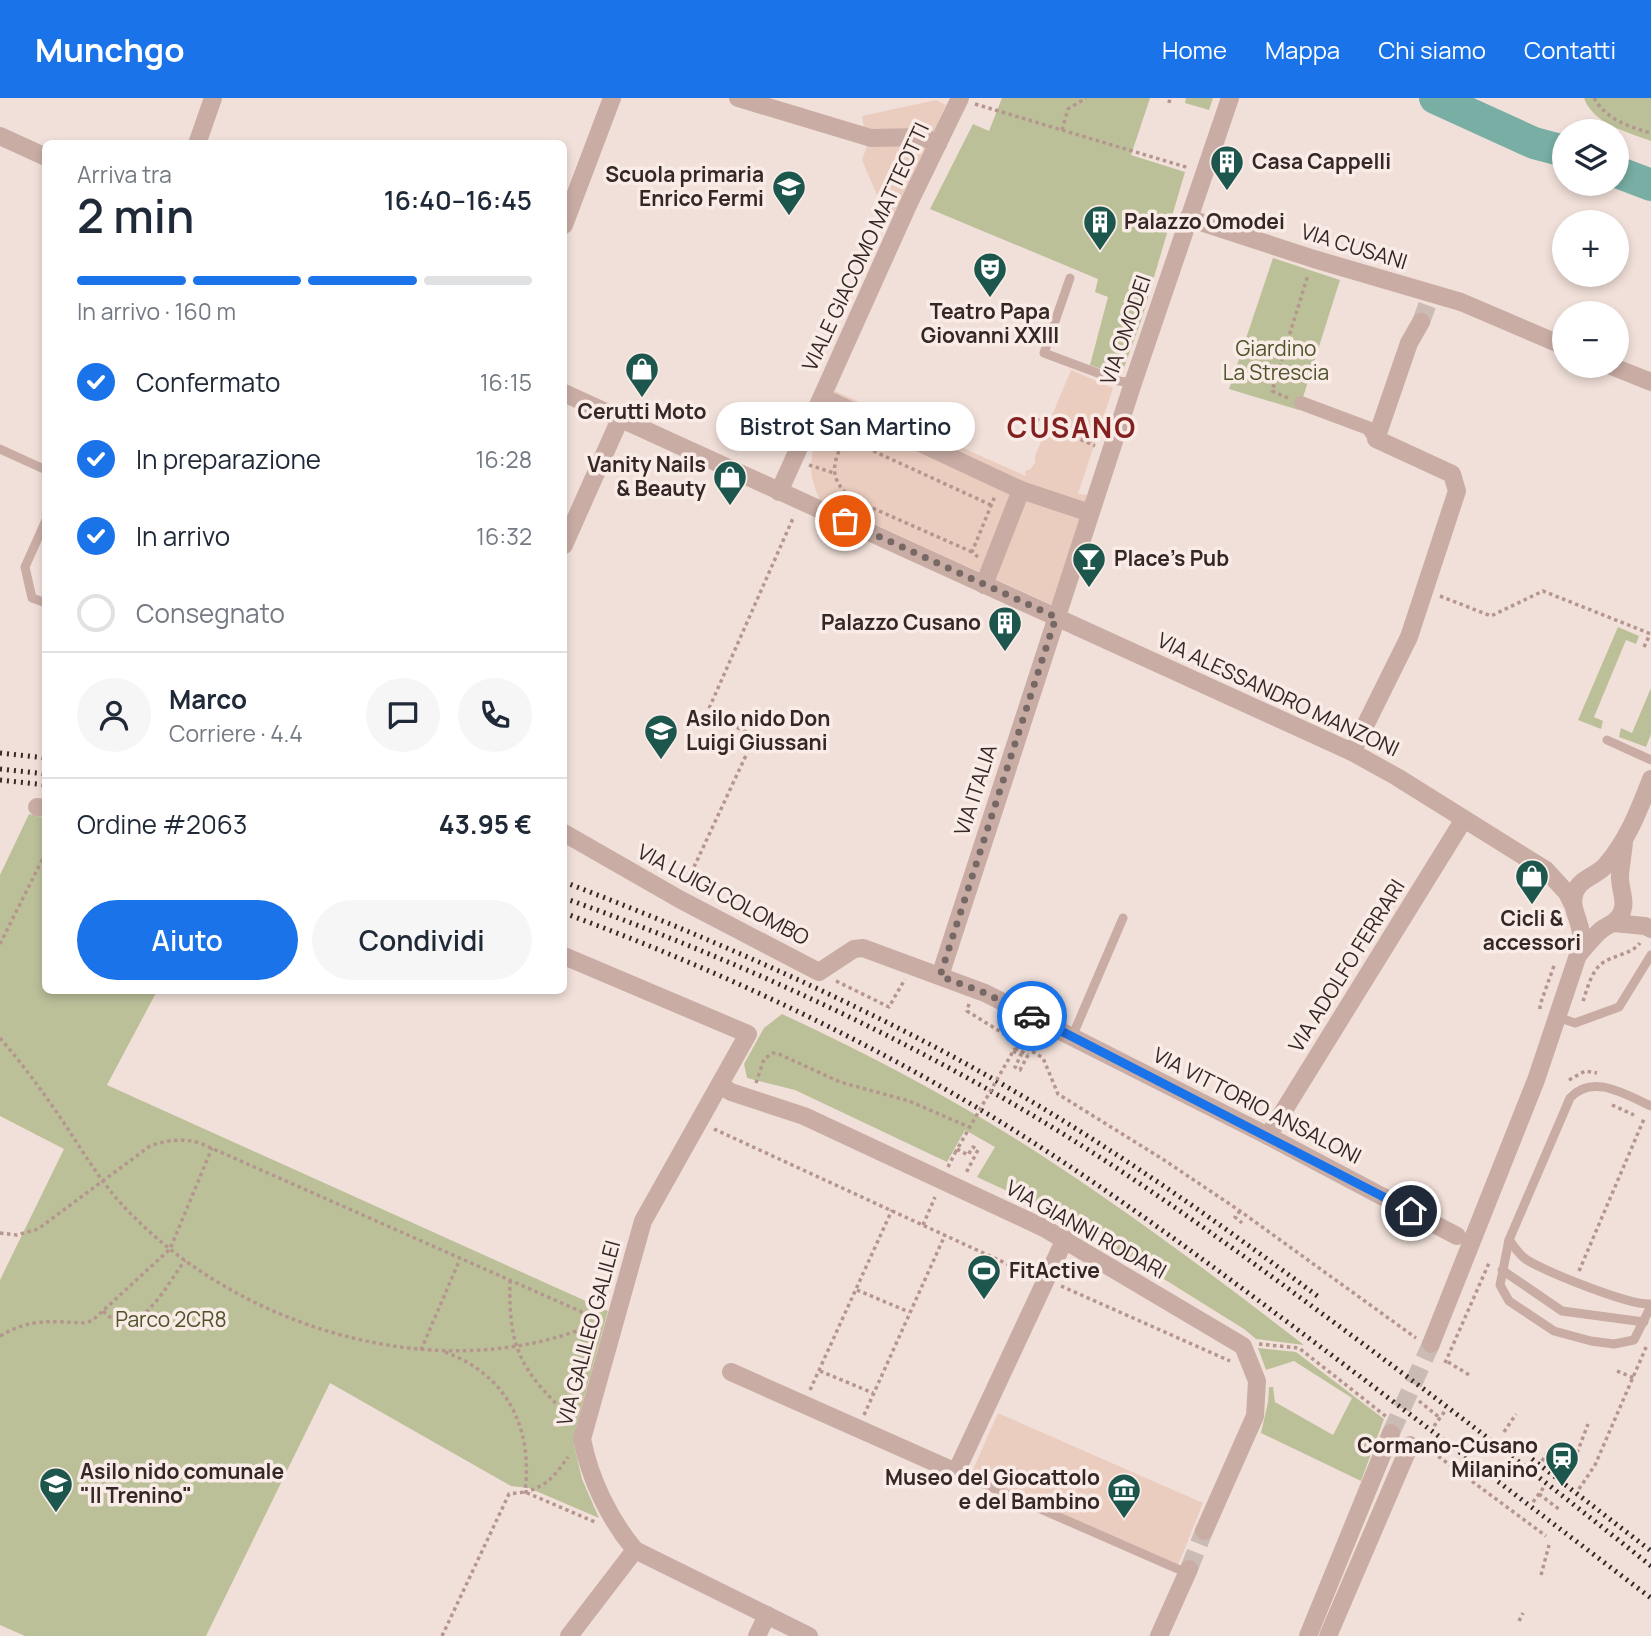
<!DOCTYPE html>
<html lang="it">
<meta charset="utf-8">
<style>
:root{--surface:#fff;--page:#f6f6f7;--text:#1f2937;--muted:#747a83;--line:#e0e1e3;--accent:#1a73e8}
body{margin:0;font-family:Manrope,sans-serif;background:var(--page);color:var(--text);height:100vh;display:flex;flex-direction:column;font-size:26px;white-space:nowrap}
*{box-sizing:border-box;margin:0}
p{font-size:23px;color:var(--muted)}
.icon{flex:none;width:38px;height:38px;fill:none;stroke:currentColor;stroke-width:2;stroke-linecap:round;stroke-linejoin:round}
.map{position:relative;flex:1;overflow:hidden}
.drawer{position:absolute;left:42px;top:42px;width:525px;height:854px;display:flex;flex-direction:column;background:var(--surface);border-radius:10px;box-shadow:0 4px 10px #0003}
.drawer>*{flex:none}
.controls{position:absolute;left:1552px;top:21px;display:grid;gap:14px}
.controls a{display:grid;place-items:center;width:77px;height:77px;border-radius:50%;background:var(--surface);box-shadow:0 4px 10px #0003;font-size:35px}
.pin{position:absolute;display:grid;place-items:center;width:60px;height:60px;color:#fff;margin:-30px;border:4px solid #fff;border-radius:50%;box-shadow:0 2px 7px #0007}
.courier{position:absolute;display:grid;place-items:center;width:70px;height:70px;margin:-35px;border:5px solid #1a73e8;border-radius:50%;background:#fff;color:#222;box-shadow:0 2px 9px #0007}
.bubble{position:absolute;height:49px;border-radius:24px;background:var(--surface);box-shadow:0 4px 10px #0003;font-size:23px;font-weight:600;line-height:49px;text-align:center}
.head em{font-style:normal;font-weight:600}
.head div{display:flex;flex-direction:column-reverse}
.head{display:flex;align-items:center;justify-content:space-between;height:119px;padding:0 35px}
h1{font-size:46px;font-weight:600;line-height:52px}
.bar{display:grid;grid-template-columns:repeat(4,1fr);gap:10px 7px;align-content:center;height:84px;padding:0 35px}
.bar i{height:9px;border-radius:5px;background:var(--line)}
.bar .selected{background:var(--accent)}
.bar p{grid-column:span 4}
.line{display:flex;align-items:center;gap:18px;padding:0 35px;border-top:2px solid var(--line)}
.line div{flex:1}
.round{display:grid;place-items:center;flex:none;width:74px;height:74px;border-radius:37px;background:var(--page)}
ol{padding:0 35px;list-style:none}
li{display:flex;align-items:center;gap:21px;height:77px}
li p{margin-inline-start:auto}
li .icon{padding:7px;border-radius:50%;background:var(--accent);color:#fff;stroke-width:4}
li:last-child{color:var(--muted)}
li i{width:38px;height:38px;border:4px solid var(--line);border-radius:50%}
.cta{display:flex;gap:14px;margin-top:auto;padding:14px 35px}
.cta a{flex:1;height:80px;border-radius:42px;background:var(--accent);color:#fff;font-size:28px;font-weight:600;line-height:80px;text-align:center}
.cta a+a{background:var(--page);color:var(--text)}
header{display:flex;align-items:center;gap:42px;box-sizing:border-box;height:98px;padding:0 35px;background:var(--accent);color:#fff}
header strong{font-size:33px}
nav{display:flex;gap:38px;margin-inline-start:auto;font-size:24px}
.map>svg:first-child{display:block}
.green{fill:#bcc099}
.plaza{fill:#eacdbf}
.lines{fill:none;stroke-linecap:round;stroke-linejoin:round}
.river{stroke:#78aea4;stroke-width:32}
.minor-tunnel{stroke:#cbbbb5;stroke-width:18;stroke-dasharray:18 9;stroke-linecap:butt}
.tertiary-tunnel{stroke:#cbbbb5;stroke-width:18;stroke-dasharray:18 9;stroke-linecap:butt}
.path{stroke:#b5968f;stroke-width:3.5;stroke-dasharray:3.5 3.5;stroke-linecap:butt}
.service{stroke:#c9ada5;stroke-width:9}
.pedestrian{stroke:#c9ada5;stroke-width:14}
.minor{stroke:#c9ada5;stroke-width:18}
.tertiary{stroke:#c9ada5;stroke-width:18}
.rail{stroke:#352726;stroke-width:5;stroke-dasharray:2 5;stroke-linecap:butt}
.path-bridge{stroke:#b5968f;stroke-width:3.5;stroke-dasharray:3.5 3.5;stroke-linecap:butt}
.done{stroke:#776865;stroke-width:7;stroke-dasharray:0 12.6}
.route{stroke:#1a73e8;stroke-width:9}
.labels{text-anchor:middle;stroke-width:7;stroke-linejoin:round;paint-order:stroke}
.poi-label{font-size:21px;font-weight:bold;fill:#352726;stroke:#f9ebe5;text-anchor:start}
.street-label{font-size:21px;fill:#352726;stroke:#f9ebe5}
.park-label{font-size:21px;fill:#4e532a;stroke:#f9ebe5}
.district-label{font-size:28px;font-weight:bold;letter-spacing:2px;fill:#841f1f;stroke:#f9ebe5}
</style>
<header>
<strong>Munchgo</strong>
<nav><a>Home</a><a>Mappa</a><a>Chi siamo</a><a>Contatti</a></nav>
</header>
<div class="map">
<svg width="1651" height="1538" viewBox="0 0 1651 1538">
<rect width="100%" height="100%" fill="#f1e0d9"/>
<!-- green -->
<g class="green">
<polygon points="1002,0 1150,0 1131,57 1185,74 1142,220 1121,278 1090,267 1108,199 1095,194 1098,181 930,111 973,26 989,33"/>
<polygon points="1186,0 1213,0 1209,12 1185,5"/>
<path d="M1584 0H1651V43C1628 34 1593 26 1584 0Z"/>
<polygon points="1273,160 1340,182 1299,312 1229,291"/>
<polygon points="1618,529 1639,538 1636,546 1626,542 1594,619 1603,623 1601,631 1578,622"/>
<polygon points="1651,590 1651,636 1646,649 1619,639 1621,630 1632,635"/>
<polygon points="29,716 45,720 46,791 43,796 46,797 46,892 157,893 107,987 608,1213 577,1325 574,1347 582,1381 599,1420 529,1390 511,1388 330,1285 206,1538 25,1538 0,1527 0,1182 64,1051 0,1018 0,777"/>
<path d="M782 916C870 957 956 1002 1038 1055 1129 1114 1217 1180 1304 1247L1256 1241 1244 1231 1066 1120 977 1079 995 1049 965 1032 947 1064 795 992 747 980 744 966 764 930Z"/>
<polygon points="1258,1250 1296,1254 1384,1321 1361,1383 1261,1335 1268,1304 1269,1289 1273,1289 1275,1304 1333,1337 1352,1300 1294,1263 1266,1272"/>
</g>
<!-- plaza -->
<g class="plaza">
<polygon points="936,2 946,7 896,116 883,111 862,62 867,48 862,18"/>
<polygon points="1071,272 1113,290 1078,396 1088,397 1052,507 819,401 812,381 811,367 814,342 835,293 1026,378 1025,373 1031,371 1035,364 1035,358"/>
<polygon points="998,1315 1203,1405 1175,1475 968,1383"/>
</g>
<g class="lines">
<!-- river -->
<g class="river">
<polyline points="1435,0 1534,45 1564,53"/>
<polyline points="1617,74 1651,87"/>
</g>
<!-- minor-tunnel -->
<g class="minor-tunnel">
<polyline points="1421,224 1429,202"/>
<polyline points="1189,1471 1204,1433"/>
</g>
<!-- tertiary-tunnel -->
<polyline class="tertiary-tunnel" points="1391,1335 1431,1246"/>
<!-- path -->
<g class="path">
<path d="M1594 0C1606 21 1629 29 1651 35"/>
<polyline points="1169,5 1170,0"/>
<polyline points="975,6 1189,70"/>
<polyline points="1062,32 1068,11 1086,0"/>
<polyline points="1288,300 1272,293 1308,177"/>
<polyline points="1036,321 1095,348"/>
<polyline points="845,340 846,328"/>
<polyline points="809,367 834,375"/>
<path d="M972 454 852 401C828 380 832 366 845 340L991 407"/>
<polyline points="978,459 972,454 995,398"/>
<polyline points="1440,498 1491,518 1543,493 1651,536"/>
<polyline points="1644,549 1650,536"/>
<polyline points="683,782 687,784 755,638 707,615 794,418"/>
<polyline points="0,846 46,754"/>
<polyline points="836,883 889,909 905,881"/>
<path d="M1583 903C1587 892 1591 875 1600 867 1611 857 1631 857 1640 845"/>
<polyline points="969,906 967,913 1043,960 1058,996 1164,1062 1240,1113 1416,1240"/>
<polyline points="1540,911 1540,907 1555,865"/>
<path d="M0 940C23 967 44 995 64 1025 85 1057 105 1091 133 1118 247 1233 444 1291 597 1225"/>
<polyline points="1015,950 1028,957"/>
<polyline points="1013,953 1021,957 1015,969 1020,972 1028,957"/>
<polyline points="1569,982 1585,973 1597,975"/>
<polyline points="756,985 764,961 773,955 779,956 840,984 909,1003 969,1029"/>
<polyline points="1612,1007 1634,1017"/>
<polyline points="714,1031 1016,1170 1033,1171"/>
<polyline points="957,1051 968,1057 973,1049 978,1052 966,1075"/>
<polyline points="948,1069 955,1055"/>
<polyline points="1240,1113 1235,1119 1242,1125"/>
<polyline points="923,1127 935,1099"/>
<path d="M0 1135 17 1137 38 1131 150 1048C167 1042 182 1040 200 1045L600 1222"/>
<polyline points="1579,1173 1644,1021"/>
<path d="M510 1182C508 1250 521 1273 570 1319"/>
<polyline points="1061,1188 1230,1263"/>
<polyline points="857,1192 909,1214"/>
<path d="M103 1213C137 1249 167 1186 185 1162"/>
<path d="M0 1238C32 1219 52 1224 87 1225L94 1221 170 1151 212 1050"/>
<polyline points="1259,1246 1299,1250 1388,1320"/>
<polyline points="421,1252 460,1161"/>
<path d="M445 1254C507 1277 533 1329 525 1394 549 1387 554 1378 568 1359"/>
<polyline points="1448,1264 1471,1278"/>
<polyline points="1445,1265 1489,1165"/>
<polyline points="820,1273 873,1295"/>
<polyline points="1617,1273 1634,1280"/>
<polyline points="810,1292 892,1112"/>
<polyline points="1419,1303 1440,1320"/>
<polyline points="864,1317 945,1137"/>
<polyline points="1434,1328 1445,1313"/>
<polyline points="1504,1334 1516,1316"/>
<polyline points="1427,1350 1546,1438"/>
<polyline points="1577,1355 1588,1326"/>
<polyline points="1542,1363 1553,1347 1574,1363"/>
<polyline points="1579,1391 1595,1367 1647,1247"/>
<polyline points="1539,1396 1560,1412"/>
<polyline points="1533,1404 1544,1389"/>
<polyline points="1541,1477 1549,1447"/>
<polyline points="1519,1523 1523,1515"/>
<polyline points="442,1538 509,1396 525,1394 595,1424"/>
</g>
<!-- service -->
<g class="service">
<polyline points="1070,180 1044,255 1119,283 1133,285"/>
<polyline points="0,351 46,372"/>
<polyline points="46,422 25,469 32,500 46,505"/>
<polyline points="1607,642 1651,662"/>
<polyline points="1557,919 1575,925 1619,909 1651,857"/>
<polyline points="1072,939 1123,820"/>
<path d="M1651 1008C1626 997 1593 975 1570 1000L1509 1142 1500 1187 1509 1203 1554 1233 1591 1243 1614 1246 1634 1242 1651 1208"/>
<path d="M1509 1142C1514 1148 1520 1158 1527 1162 1547 1174 1630 1208 1651 1206"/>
<polyline points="1502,1172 1562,1213 1644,1224"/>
<polyline points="956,1374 1187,1475"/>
</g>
<!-- pedestrian -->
<polyline class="pedestrian" points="1301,305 1368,330 1376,341"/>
<!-- minor -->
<g class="minor">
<polyline points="738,0 871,40 923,39 938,46"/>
<polyline points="197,46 213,0"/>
<polyline points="1188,120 1314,161 1461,204 1564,248"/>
<polyline points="564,127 612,0"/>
<polyline points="1611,268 1651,284"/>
<polyline points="822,299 1021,392 1090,415"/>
<polyline points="779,394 909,105 960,0"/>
<polyline points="564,447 620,321"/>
<polyline points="984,487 1021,392"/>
<polyline points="1352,654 1409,539 1457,393 1452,376 1376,341 1409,245 1421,224"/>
<polyline points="37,709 46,710"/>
<polyline points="564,735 681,802 819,874 854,851 863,850 985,895 1268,1038 1457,1138"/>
<path d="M564 858 748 936 643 1123 582 1341C590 1381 609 1421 635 1452L809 1538"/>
<polyline points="940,878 1133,285 1230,0"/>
<polyline points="720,987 731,994 804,1018 1044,1130 1243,1248 1257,1283 1255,1318 1204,1433"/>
<polyline points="1268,1038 1464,721"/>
<polyline points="731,1274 956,1374 1065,1141"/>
<polyline points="569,1538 635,1452"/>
<polyline points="757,1538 767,1517"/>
<polyline points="1159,1538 1189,1471"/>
<polyline points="1328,1538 1410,1347"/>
</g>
<!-- tertiary -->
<g class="tertiary">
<polyline points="0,38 46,59"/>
<polyline points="564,295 1352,654 1397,679 1546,772 1567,795 1573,807"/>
<polyline points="1613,825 1645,828 1651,831"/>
<path d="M1579 856C1586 848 1593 839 1601 832 1607 827 1614 826 1619 819 1629 806 1619 791 1620 777 1621 766 1623 755 1624 744"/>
<path d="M1431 1246 1536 982 1578 857C1579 851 1582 843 1581 836 1580 821 1569 809 1575 794 1580 780 1597 778 1606 767 1628 741 1639 712 1651 681"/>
<polyline points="1308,1538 1391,1335"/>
</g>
<!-- rail -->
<g class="rail">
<polyline points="0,655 46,660"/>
<polyline points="0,671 46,676"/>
<polyline points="0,682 46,687"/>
<path d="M564 784C690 832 815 886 935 949 1071 1021 1197 1108 1320 1200"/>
<path d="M564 800C715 854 864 920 1003 1000 1111 1062 1213 1135 1313 1209 1428 1293 1540 1379 1651 1468"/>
<path d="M564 815C711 869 856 936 991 1018 1102 1086 1206 1163 1310 1241 1424 1326 1537 1414 1651 1500"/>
<polyline points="1532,1361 1651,1453"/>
</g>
<!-- path-bridge -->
<polyline class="path-bridge" points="955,1055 1015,950"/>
</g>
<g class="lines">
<!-- done -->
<polyline class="done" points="845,423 1056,519 940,878 985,895 1032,918"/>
<!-- route -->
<polyline class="route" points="1032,918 1411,1113"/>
</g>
<!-- icons -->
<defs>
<g id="building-pin" transform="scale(1.75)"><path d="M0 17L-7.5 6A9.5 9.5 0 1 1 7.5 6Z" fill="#1c564c" stroke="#f9ebe5"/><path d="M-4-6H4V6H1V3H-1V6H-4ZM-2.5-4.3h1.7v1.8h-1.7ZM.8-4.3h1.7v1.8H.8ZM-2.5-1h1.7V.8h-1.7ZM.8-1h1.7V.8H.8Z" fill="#fff"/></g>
<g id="school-pin" transform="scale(1.75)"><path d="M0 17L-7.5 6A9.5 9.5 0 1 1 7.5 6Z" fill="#1c564c" stroke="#f9ebe5"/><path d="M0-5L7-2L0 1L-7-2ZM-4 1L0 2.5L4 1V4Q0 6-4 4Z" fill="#fff"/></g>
<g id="theatre-pin" transform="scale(1.75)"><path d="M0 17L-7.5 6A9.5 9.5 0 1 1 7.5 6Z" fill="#1c564c" stroke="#f9ebe5"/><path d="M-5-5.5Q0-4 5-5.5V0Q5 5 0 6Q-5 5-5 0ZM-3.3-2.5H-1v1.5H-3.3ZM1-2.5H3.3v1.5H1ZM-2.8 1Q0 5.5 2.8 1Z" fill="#fff"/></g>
<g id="shop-pin" transform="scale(1.75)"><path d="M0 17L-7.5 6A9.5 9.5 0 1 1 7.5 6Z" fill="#1c564c" stroke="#f9ebe5"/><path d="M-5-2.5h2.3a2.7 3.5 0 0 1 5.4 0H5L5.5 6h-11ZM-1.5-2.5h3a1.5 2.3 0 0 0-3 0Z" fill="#fff"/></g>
<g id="bar-pin" transform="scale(1.75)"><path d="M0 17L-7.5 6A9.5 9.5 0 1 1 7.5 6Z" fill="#1c564c" stroke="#f9ebe5"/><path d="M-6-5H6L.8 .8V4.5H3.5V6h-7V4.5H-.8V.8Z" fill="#fff"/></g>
<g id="stadium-pin" transform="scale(1.75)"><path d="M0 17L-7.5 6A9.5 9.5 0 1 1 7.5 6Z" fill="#1c564c" stroke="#f9ebe5"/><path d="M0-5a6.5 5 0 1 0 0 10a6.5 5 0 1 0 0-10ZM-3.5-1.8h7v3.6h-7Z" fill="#fff"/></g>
<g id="station-pin" transform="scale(1.75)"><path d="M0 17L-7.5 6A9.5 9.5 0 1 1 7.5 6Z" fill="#1c564c" stroke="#f9ebe5"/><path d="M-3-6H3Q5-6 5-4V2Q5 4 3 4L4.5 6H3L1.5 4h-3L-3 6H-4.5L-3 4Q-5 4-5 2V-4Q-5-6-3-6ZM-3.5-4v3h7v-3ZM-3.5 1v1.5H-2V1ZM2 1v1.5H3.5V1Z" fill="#fff"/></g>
<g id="museum-pin" transform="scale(1.75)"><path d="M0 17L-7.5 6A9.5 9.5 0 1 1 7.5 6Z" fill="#1c564c" stroke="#f9ebe5"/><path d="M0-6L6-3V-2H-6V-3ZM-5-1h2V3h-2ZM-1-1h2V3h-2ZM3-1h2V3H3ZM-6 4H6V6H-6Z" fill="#fff"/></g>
</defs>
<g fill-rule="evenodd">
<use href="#building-pin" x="1227" y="64"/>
<use href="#school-pin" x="789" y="89"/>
<use href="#building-pin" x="1100" y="124"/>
<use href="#theatre-pin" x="990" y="171"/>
<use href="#shop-pin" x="642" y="271"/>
<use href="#shop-pin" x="730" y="379"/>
<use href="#bar-pin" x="1089" y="461"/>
<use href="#building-pin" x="1005" y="525"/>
<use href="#school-pin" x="661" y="633"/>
<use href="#shop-pin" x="1532" y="778"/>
<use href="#stadium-pin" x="984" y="1173"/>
<use href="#station-pin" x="1562" y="1360"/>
<use href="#school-pin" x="56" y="1386"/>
<use href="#museum-pin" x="1124" y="1392"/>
</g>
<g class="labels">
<!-- poi labels -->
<g class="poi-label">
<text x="1252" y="71">Casa Cappelli</text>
<text x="764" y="84" text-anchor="end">Scuola primaria<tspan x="764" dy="24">Enrico Fermi</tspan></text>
<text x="1124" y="131">Palazzo Omodei</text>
<text x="990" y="221" text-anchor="middle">Teatro Papa<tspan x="990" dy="24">Giovanni XXIII</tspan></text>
<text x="642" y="321" text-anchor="middle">Cerutti Moto</text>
<text x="706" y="374" text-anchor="end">Vanity Nails<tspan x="706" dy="24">&amp; Beauty</tspan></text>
<text x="1114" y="468">Place's Pub</text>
<text x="981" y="532" text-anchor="end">Palazzo Cusano</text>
<text x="686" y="628">Asilo nido Don<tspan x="686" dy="24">Luigi Giussani</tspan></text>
<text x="1532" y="828" text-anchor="middle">Cicli &amp;<tspan x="1532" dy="24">accessori</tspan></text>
<text x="1009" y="1180">FitActive</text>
<text x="1538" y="1355" text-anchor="end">Cormano-Cusano<tspan x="1538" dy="24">Milanino</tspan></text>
<text x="80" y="1381">Asilo nido comunale<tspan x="80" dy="24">"Il Trenino"</tspan></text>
<text x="1100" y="1387" text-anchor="end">Museo del Giocattolo<tspan x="1100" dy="24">e del Bambino</tspan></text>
</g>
<!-- street labels -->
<g class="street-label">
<text transform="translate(866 149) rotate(-65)" y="7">VIALE GIACOMO MATTEOTTI</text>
<text transform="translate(1354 149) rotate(17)" y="7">VIA CUSANI</text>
<text transform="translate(1126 232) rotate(-71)" y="7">VIA OMODEI</text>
<text transform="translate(1278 597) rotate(25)" y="7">VIA ALESSANDRO MANZONI</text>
<text transform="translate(976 692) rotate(-72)" y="7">VIA ITALIA</text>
<text transform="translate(723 797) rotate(28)" y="7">VIA LUIGI COLOMBO</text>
<text transform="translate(1347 868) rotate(-58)" y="7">VIA ADOLFO FERRARI</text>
<text transform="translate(1257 1008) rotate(27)" y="7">VIA VITTORIO ANSALONI</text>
<text transform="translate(1086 1132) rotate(29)" y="7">VIA GIANNI RODARI</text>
<text transform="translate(589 1235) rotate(-75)" y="7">VIA GALILEO GALILEI</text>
</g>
<!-- park labels -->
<g class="park-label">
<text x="1276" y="258">Giardino<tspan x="1276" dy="24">La Strescia</tspan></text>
<text x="171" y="1229">Parco 2CR8</text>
</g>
<!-- district labels -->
<g class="district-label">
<text x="1072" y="340">CUSANO</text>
</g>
</g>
</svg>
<div class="controls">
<a><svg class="icon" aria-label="layers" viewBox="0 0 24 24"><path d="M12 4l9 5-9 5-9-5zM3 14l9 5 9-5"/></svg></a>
<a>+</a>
<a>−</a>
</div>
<div class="pin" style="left:845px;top:423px;background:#ea580c"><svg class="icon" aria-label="bag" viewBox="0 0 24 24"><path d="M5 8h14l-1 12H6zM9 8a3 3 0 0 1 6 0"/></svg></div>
<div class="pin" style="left:1411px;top:1113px;background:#1f2937"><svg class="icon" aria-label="home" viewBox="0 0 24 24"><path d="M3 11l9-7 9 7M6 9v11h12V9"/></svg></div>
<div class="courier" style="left:1032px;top:918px"><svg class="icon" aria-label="car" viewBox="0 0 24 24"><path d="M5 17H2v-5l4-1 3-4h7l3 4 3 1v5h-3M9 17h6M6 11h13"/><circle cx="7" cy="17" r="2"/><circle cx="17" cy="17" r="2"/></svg></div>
<div class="bubble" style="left:716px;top:304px;width:259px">Bistrot San Martino</div>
<section class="drawer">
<div class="head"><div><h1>2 min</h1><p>Arriva tra</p></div><em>16:40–16:45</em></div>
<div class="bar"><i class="selected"></i><i class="selected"></i><i class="selected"></i><i></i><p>In arrivo · 160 m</p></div>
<ol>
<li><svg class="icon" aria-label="check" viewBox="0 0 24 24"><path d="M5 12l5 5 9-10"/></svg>Confermato<p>16:15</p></li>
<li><svg class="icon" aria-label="check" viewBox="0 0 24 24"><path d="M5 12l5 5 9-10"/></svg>In preparazione<p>16:28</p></li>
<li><svg class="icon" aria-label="check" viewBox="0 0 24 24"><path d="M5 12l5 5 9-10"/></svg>In arrivo<p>16:32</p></li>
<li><i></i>Consegnato</li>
</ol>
<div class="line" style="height:126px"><a class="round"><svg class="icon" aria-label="person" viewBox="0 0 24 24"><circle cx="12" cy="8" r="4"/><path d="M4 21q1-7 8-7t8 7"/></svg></a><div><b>Marco</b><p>Corriere · 4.4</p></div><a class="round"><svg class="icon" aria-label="chat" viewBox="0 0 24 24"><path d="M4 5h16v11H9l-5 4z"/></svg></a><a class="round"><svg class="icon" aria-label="phone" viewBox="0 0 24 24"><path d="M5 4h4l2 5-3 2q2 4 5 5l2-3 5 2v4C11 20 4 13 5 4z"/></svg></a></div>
<div class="line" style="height:91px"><div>Ordine #2063</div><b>43.95 €</b></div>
<div class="cta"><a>Aiuto</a><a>Condividi</a></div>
</section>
</div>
